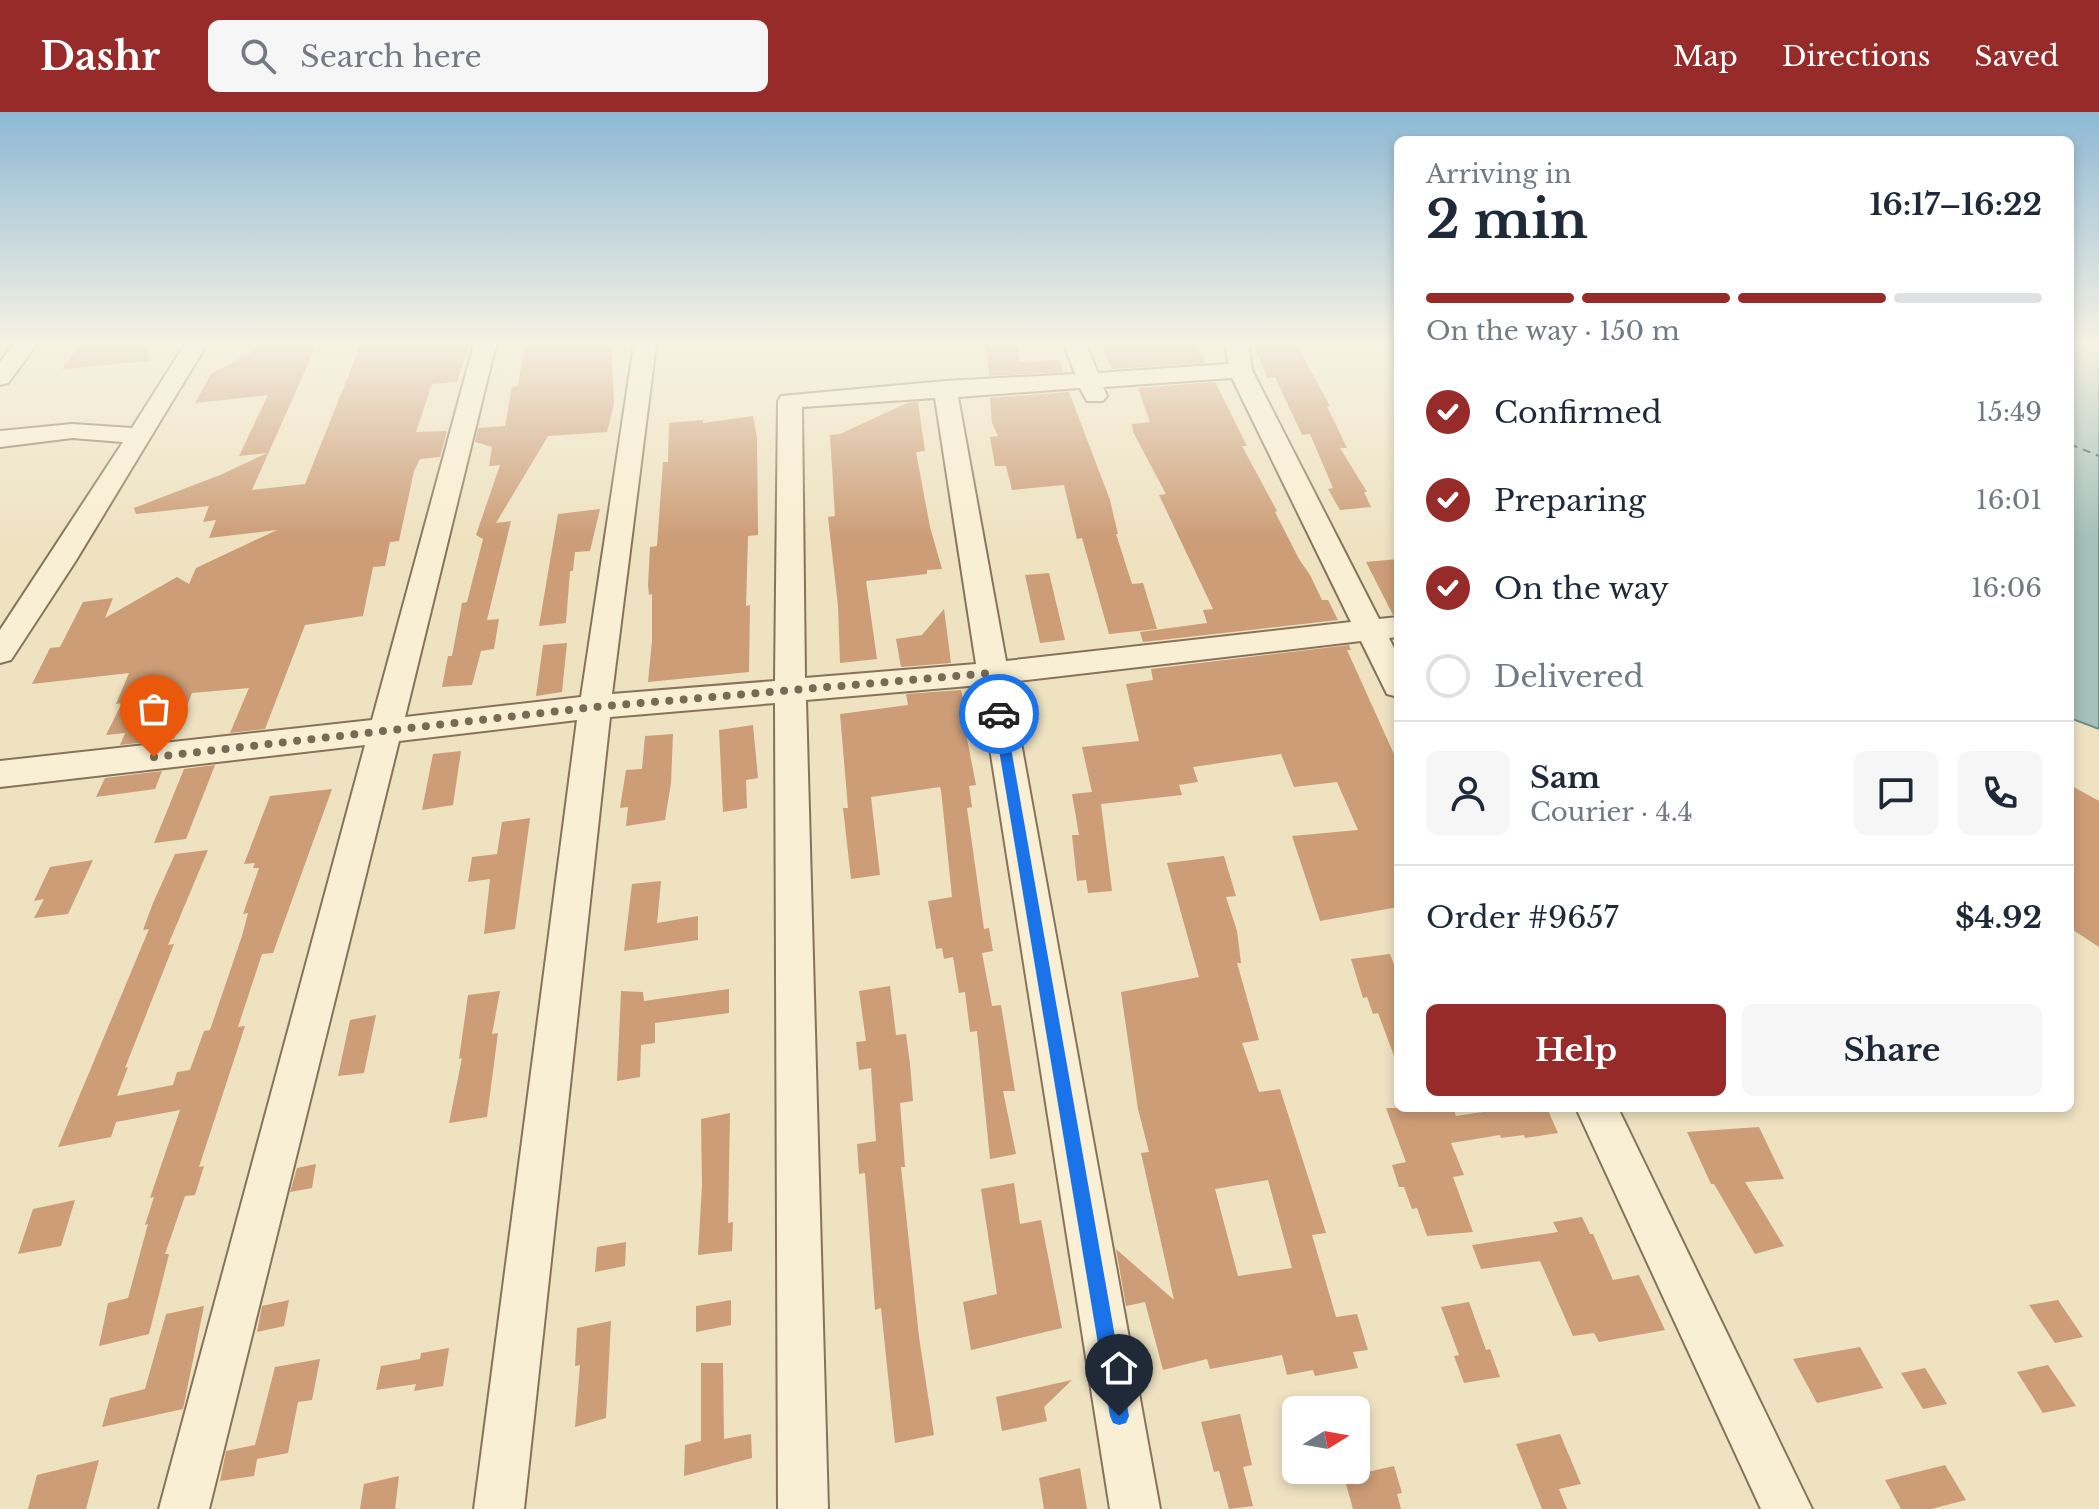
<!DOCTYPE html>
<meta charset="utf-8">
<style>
:root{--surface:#fff;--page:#f6f6f7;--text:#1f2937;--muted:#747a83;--line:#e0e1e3;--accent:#962b29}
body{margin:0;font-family:"Libre Baskerville",serif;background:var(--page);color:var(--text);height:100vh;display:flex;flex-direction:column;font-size:30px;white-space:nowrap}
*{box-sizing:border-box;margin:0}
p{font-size:26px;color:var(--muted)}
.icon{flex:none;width:44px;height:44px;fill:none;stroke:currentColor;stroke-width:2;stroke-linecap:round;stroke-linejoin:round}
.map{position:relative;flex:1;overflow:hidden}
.panel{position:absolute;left:1394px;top:24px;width:680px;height:976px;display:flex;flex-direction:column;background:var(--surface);border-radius:12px;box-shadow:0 4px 12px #0003}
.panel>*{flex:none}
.needle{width:52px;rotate:79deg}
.buttons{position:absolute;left:1282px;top:1284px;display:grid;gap:16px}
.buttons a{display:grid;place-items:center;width:88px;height:88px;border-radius:12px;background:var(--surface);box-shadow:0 4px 12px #0003;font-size:40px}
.pin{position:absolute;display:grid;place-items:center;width:68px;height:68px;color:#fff;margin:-82px -34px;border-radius:50% 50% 50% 0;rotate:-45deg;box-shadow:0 0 8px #0007}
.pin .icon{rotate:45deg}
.courier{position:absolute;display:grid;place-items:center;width:80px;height:80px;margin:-40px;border:6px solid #1a73e8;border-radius:50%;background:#fff;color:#222;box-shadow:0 2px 10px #0007}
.overview em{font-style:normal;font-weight:700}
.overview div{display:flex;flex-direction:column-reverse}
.overview{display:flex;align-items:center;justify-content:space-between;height:136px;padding:0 32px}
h1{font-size:52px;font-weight:700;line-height:60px}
.bar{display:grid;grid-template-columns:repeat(4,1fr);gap:12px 8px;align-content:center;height:96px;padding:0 32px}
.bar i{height:10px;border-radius:6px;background:var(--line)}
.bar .current{background:var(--accent)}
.bar p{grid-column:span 4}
.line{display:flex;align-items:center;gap:20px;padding:0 32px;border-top:2px solid var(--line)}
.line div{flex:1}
.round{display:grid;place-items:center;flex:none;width:84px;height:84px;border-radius:12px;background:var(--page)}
ol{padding:0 32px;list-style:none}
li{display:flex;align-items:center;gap:24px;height:88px}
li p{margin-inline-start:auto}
li .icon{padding:8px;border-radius:50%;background:var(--accent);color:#fff;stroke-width:4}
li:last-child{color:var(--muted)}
li i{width:44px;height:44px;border:4px solid var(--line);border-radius:50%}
.primary-button{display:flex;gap:16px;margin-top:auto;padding:16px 32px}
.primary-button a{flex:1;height:92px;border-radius:12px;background:var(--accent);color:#fff;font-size:32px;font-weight:700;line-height:92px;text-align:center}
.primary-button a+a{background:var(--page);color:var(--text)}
header{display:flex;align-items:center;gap:48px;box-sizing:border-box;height:112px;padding:0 40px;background:var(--accent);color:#fff}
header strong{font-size:38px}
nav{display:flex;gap:44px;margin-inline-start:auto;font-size:28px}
.search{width:560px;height:72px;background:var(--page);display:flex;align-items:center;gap:20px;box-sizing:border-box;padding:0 28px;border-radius:12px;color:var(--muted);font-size:30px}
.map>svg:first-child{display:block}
.water{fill:#a4c0b9;stroke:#6b8e86;stroke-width:2}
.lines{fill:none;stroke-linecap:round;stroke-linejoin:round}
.ferry{stroke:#2c5755;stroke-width:2;stroke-dasharray:8 6;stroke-linecap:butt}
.building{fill:#cc9d77;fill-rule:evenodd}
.minor-casing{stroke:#877359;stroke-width:4}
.minor{fill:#f9efd4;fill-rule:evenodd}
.route{fill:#1a73e8}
.done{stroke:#776a56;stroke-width:8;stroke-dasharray:0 14.4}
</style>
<header>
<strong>Dashr</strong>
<div class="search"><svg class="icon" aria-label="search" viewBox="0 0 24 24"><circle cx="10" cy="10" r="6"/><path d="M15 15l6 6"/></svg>Search here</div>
<nav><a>Map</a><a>Directions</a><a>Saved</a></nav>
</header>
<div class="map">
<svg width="2099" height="1397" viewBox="0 0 2099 1397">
<rect width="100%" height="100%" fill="#eee2c1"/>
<!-- water -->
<polygon class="water" points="2070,232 2099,232 2099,617 2070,606"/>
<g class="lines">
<!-- ferry -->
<polyline class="ferry" points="2070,332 2099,344"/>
</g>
<!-- building -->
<g class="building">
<polygon points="80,232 148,232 149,249 62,257"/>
<polygon points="317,232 252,378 305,372 361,232 399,232 397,237 469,232 457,270 432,272 416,320 447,319 440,345 420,347 414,359 399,429 390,430 385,454 373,455 363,504 305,513 265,617 230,621 249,576 192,581 174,627 120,633 125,621 106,623 122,591 116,592 129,561 32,572 50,536 60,535 83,490 113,486 105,506 177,465 189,472 196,456 277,418 209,426 216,408 203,410 209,394 136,402 134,396 220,363 267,341 239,344 268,283 195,291 211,262 264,233"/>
<polygon points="525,232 611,232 614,292 607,320 548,324 496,411 511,409 487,508 499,507 494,537 481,539 472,573 442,575 448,544 452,544 462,491 467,490 483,427 476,423 500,353 489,354 492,335 475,330 478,316 505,314 512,275 518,274"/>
<polygon points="986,232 1017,232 1020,250 1060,248 1063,260 989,264"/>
<polygon points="1101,232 1195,232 1205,251 1112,257"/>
<polygon points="1254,232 1296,232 1330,294 1327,294 1347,336 1340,336 1367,380 1364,380 1371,395 1340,398 1328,377 1333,376 1310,322 1302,323 1275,265 1267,266"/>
<polygon points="1215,270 1247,334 1242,334 1277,399 1275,400 1299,447 1310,463 1322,488 1328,488 1338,508 1143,530 1140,520 1207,511 1203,498 1213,497 1159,383 1166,382 1133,320 1132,312 1150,310 1138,276"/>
<polygon points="1069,280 1110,388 1118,422 1116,422 1132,472 1143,471 1157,517 1109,522 1082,426 1077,427 1064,373 1012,378 1006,354 995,354 990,325 998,324 992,311 990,286"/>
<polygon points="918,290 925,339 916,340 930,415 942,457 927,458 927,462 866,469 877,547 840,551 838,494 828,405 835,404 830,323 840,322 907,291"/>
<polygon points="753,304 757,326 758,423 748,424 746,494 750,493 749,560 648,570 652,529 652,482 649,483 648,473 650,435 657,434 663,350 668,350 669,311 703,308 703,311"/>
<polygon points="600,397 590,439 575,440 573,459 570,459 566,511 539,514 558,402"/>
<polygon points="1398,447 1398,502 1393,503 1366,450"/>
<polygon points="1049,461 1065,528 1040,531 1025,463"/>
<polygon points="944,497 951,551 901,555 896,527 922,523"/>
<polygon points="567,531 562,580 536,584 543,533"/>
<polygon points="1349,533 1351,538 1347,538 1398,651 1398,795 1320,809 1292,724 1358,718 1337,670 1294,675 1281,642 1193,655 1198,670 1179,673 1182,683 1101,692 1112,779 1088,781 1086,768 1077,769 1072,723 1079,723 1072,682 1092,680 1082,635 1139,629 1126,572 1153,568 1151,557"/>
<polygon points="961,578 966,600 962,601 976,673 969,674 972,695 967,696 984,817 989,816 993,839 982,841 992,894 1001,893 1015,979 1003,979 1016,1042 990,1047 977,919 970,920 965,880 959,881 953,845 944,847 942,836 936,837 928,789 952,785 941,678 940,675 871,685 880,763 851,767 843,696 848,696 840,602 908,593 906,582"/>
<polygon points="753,613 758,666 746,668 747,696 723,700 719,618"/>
<polygon points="673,622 671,671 665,708 626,714 628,695 620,696 626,658 642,657 645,624"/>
<polygon points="461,639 453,693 422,698 433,642"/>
<polygon points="215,653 186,727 154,731 184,657"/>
<polygon points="162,659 155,677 96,685 105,666"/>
<polygon points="2070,673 2099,689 2099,835 2070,816"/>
<polygon points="332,677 273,841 262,842 238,915 245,914 199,1055 204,1054 195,1083 185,1084 165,1142 169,1142 149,1222 99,1234 108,1191 128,1186 148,1112 145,1113 154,1085 150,1086 180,998 116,1010 111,1025 58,1035 149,817 143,818 153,791 175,742 208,738 168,833 174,832 125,956 128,955 117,984 173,973 177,960 190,958 204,919 210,918 242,824 248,801 243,802 259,756 253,756 255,751 244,752 270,684"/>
<polygon points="530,706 515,817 484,822 490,767 468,770 472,745 497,742 502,710"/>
<path d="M1224 744 1236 784 1226 785 1237 819 1241 851H1237L1259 928 1242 931 1259 980 1280 977 1326 1121 1312 1123 1336 1205 1357 1202 1368 1238 1353 1240 1358 1256 1315 1264 1313 1258 1287 1263 1282 1243 1210 1257 1207 1247 1163 1258 1145 1190 1126 1194 1116 1137 1174 1188 1141 1041 1149 1040 1138 997 1121 880 1199 865 1167 751ZM1268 1068 1292 1156 1238 1164 1215 1077Z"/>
<polygon points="93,748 68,802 34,806 44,787 34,789 50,755"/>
<polygon points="661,769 657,811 698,804 698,828 624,839 632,772"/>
<polygon points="1390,842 1398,863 1396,949 1378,901 1373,902 1367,885 1363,886 1351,847"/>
<polygon points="890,874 896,923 906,922 910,952 913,989 900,991 905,1055 901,1055 919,1225 934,1323 895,1331 881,1196 875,1198 865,1061 859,1062 857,1032 876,1029 871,956 859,958 856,930 866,929 859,879"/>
<polygon points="729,877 729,901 655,911 655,931 641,933 640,965 617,969 621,879 643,880 644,889"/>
<polygon points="500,879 492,922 498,921 487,1005 449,1011 462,946 459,947 468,883"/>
<polygon points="376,903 364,961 338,964 350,908"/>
<polygon points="1386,996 1453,996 1456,1004 1510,996 1547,996 1558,1021 1525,1026 1524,1023 1501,1026 1500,1023 1451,1031 1464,1063 1453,1065 1473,1120 1427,1124 1417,1096 1412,1097 1404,1075 1399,1075 1392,1053 1406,1050"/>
<polygon points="730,1001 728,1111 733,1110 732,1139 698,1143 702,1073 701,1007"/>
<polygon points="1759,1015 1784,1067 1745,1070 1784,1134 1755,1142 1714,1072 1711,1072 1687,1020"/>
<polygon points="316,1052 312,1076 290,1080 297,1056"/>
<polygon points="1014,1071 1020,1112 1041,1108 1062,1216 971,1238 963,1190 997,1182 981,1077"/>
<polygon points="75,1088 61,1134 18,1142 33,1097"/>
<polygon points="1582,1105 1590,1122 1593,1122 1613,1168 1639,1163 1665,1218 1599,1230 1594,1221 1573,1224 1540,1149 1481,1157 1472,1133 1558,1120 1553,1110"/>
<polygon points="626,1130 625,1154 595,1160 597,1135"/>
<polygon points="289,1188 284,1214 257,1220 262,1194"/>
<polygon points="731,1188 731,1213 696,1220 696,1194"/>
<polygon points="2058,1188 2083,1225 2055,1231 2029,1193"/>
<polygon points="1469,1190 1486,1238 1490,1237 1500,1265 1464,1271 1454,1244 1459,1243 1441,1195"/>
<polygon points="204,1194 183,1297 102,1315 110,1286 145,1277 166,1202"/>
<polygon points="611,1209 606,1306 575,1315 580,1253 575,1254 577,1216"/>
<polygon points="1860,1235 1883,1276 1817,1291 1793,1247"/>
<polygon points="449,1236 443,1274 414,1279 416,1272 376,1278 381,1254 420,1247 421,1241"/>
<polygon points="320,1247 312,1288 298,1290 288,1341 257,1347 254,1364 220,1369 226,1339 255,1333 275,1255"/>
<polygon points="701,1251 723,1251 724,1327 751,1322 752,1346 684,1364 685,1333 701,1329"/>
<polygon points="2048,1253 2076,1294 2043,1301 2017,1260"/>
<polygon points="1925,1256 1947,1292 1923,1297 1901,1261"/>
<polygon points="1072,1268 1044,1295 1047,1309 1002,1319 996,1285"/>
<polygon points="1240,1302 1252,1353 1243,1355 1253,1394 1229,1397 1219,1359 1214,1360 1201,1310"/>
<polygon points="1560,1322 1581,1372 1559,1377 1567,1397 1542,1397 1516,1332"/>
<polygon points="99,1348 86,1397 28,1397 37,1363"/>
<polygon points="1945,1353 1966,1388 1931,1397 1901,1397 1885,1368"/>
<polygon points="1394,1354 1402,1381 1397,1382 1401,1397 1353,1397 1344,1365"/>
<polygon points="1080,1356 1087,1397 1044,1397 1039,1366"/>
<polygon points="399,1364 395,1397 360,1397 364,1372"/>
</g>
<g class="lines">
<!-- minor casing -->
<g class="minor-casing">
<g id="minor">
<polygon points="14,232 37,232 8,271 0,273 0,250"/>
<polygon points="185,232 207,232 75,450 11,548 0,551 0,518 123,330 72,326 0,335 0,319 72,312 132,316"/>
<path d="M474 232H496L405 605 581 585 634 232H656L612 582 775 569 778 289 781 284 945 269 1075 262 1064 232H1086L1098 261 1228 252 1226 232H1248L1252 258 1379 507 1398 505V525L1389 526 1398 544V585L1387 582 1361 529 1010 570 1160 1397H1110L980 573 806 588 828 1397H778L775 591 610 605 524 1397H474L577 608 399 629 209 1397H159L365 633 0 675V649L372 608ZM1232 266 1351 510 1006 549 958 285 1080 276 1087 289H1103L1107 284 1103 275ZM935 286 976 552 805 566 802 295Z"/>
<polygon points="1576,996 1618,996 1812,1397 1761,1397"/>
</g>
</g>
<!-- minor -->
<use href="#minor" class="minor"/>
</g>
<!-- sky -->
<linearGradient id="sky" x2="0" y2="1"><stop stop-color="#8db9d5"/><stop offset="0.54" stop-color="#f7f2e3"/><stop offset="1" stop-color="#f7f2e3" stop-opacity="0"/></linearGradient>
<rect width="2099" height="427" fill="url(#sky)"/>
<!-- route -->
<polygon class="route" points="999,597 1005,602 1129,1304 1126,1311 1119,1313 1113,1311 1110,1304 993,602"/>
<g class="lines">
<!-- done -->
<polyline class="done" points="154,645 595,595 992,561 999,602"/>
</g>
</svg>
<div class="buttons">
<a><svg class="needle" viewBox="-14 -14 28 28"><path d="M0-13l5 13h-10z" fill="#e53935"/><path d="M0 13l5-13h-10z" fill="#747a83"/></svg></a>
</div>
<div class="pin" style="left:154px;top:645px;background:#ea580c"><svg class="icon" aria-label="bag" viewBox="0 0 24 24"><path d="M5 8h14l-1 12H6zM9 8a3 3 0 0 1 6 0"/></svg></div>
<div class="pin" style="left:1119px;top:1304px;background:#1f2937"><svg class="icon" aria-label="home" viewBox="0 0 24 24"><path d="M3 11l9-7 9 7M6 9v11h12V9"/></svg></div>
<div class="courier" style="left:999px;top:602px"><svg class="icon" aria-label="car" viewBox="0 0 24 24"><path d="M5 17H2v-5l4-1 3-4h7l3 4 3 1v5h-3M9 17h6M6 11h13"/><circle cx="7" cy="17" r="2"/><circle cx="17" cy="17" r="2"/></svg></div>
<section class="panel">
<div class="overview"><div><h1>2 min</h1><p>Arriving in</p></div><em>16:17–16:22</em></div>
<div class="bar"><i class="current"></i><i class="current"></i><i class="current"></i><i></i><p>On the way · 150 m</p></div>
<ol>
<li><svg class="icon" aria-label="check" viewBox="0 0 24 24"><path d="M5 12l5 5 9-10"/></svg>Confirmed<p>15:49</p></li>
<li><svg class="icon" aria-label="check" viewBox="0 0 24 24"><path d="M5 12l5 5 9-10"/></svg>Preparing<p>16:01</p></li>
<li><svg class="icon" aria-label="check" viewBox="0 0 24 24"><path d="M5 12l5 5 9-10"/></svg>On the way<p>16:06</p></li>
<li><i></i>Delivered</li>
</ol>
<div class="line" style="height:144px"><a class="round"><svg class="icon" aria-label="person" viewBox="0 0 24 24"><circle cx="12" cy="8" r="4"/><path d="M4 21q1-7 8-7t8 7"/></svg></a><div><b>Sam</b><p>Courier · 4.4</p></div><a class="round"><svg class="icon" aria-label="chat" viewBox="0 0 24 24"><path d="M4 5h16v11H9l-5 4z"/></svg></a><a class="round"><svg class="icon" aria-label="phone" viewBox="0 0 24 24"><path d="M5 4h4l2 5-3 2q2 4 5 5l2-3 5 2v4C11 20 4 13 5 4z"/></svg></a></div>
<div class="line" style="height:104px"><div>Order #9657</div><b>$4.92</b></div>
<div class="primary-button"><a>Help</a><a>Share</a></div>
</section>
</div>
